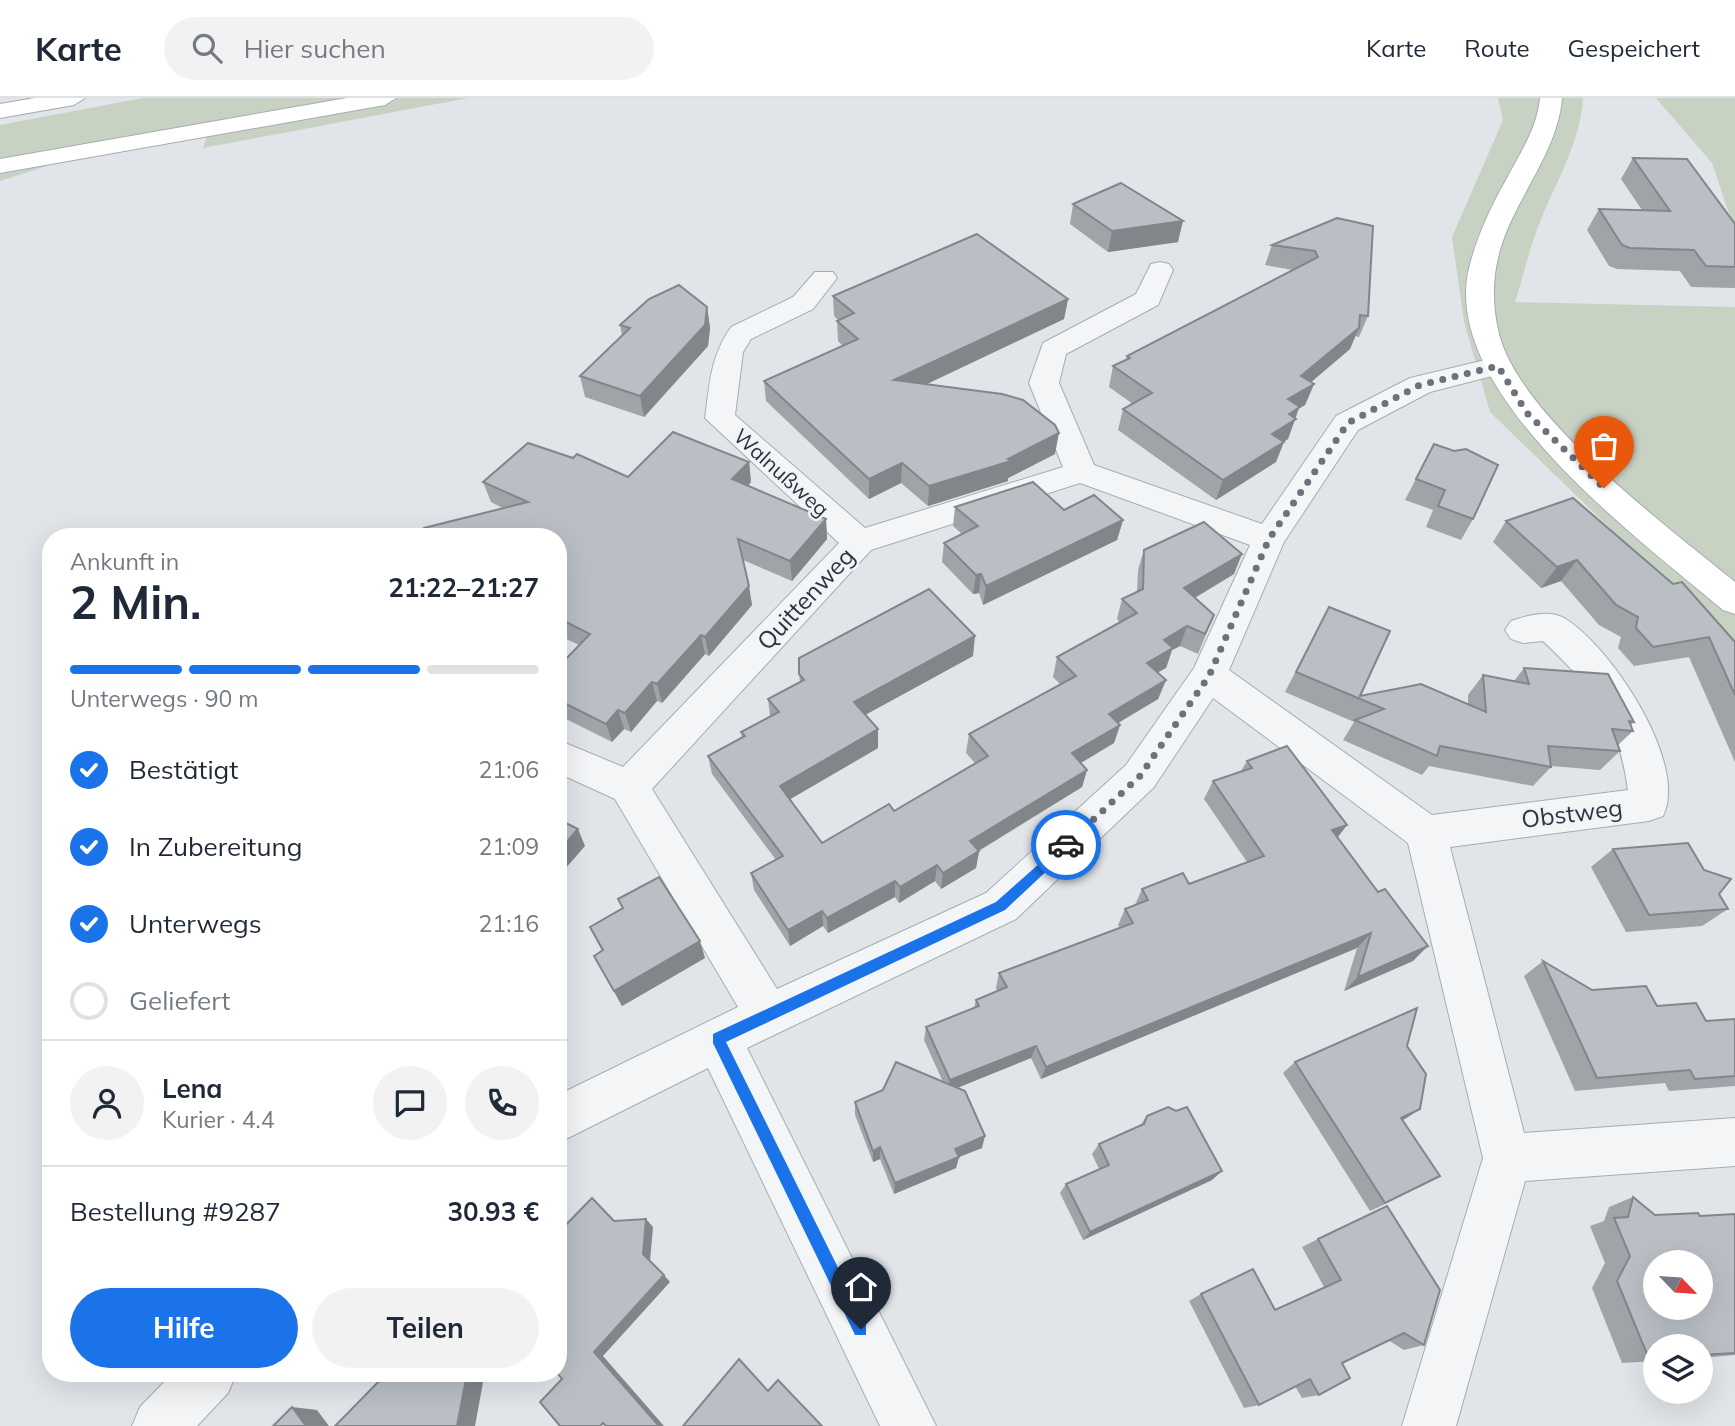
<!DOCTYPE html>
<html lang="de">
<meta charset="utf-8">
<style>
:root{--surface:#fff;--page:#f2f2f3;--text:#1f2937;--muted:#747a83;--line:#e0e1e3;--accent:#1a73e8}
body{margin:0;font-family:Mulish,sans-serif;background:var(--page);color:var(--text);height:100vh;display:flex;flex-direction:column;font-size:26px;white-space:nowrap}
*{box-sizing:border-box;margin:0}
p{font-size:23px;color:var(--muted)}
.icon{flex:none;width:38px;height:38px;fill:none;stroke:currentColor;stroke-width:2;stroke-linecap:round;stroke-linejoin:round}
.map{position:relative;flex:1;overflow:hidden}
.panel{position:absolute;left:42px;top:430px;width:525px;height:854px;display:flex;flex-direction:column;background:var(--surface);border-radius:28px;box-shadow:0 7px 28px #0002}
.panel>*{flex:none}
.needle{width:46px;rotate:115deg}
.fabs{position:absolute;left:1643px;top:1152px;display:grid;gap:14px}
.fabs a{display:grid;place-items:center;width:70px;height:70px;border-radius:50%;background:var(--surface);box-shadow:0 7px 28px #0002;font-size:35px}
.pin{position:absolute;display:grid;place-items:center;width:60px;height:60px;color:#fff;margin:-72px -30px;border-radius:50% 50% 50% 0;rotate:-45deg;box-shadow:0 0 7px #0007}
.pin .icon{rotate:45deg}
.courier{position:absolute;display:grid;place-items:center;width:70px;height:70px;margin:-35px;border:5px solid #1a73e8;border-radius:50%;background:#fff;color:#222;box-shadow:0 2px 9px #0007}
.summary em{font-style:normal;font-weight:700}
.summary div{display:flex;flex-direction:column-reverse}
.summary{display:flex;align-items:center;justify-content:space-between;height:119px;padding:0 28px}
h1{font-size:46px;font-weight:700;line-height:52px}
.bar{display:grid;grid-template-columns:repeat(4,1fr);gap:10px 7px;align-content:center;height:84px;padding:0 28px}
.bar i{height:9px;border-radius:5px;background:var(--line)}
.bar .selected{background:var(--accent)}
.bar p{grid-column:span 4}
.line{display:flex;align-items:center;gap:18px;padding:0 28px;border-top:2px solid var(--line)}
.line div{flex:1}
.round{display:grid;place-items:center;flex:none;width:74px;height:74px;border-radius:37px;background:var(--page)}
ol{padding:0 28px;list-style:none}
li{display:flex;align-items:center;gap:21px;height:77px}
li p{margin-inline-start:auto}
li .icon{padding:7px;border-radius:50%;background:var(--accent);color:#fff;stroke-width:4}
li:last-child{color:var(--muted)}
li i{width:38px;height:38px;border:4px solid var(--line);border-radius:50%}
.action{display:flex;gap:14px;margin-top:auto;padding:14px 28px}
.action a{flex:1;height:80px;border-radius:42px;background:var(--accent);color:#fff;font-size:28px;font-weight:700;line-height:80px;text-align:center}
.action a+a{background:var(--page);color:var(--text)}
header{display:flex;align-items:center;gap:42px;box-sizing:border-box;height:98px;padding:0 35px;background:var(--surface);border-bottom:2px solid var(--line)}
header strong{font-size:33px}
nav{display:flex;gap:38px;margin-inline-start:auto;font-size:24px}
.search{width:490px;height:63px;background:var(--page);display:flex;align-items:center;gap:18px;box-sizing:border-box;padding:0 24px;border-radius:38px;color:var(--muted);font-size:26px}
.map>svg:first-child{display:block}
.green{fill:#c8d2c3}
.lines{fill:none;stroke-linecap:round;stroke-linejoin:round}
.street-casing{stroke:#a7acb3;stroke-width:2}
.secondary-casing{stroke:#a7acb3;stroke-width:2}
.primary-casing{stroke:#a1aab4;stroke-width:2}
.street{fill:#f4f5f7;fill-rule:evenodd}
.secondary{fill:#fff;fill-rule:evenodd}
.primary{fill:#fff;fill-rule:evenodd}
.wall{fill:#9fa4a9}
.shaded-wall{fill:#82868a}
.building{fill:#b9bfc5;stroke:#82868a;stroke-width:2;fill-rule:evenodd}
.route{fill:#1a73e8}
.done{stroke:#6b727b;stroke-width:7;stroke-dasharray:0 12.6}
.labels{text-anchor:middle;stroke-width:5;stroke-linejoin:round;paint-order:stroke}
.far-street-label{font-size:21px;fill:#2b3440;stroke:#f1f4f6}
.street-label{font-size:24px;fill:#2b3440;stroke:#f1f4f6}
</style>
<header>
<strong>Karte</strong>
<div class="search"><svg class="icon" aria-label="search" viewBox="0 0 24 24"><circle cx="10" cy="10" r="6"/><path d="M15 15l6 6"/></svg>Hier suchen</div>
<nav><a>Karte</a><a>Route</a><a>Gespeichert</a></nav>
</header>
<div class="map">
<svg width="1735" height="1328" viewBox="0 0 1735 1328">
<rect width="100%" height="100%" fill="#e1e5e9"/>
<!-- green -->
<g class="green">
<polygon points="143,0 468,0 203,50 207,39 62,63 0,83 0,27"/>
<path d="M1498 0H1583C1580 49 1553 87 1537 132 1528 155 1523 180 1515 204L1735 209V544L1653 472 1490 314 1464 224 1452 139 1503 22Z"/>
<polygon points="1656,0 1735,0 1735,133 1712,65"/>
</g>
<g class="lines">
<!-- street casing -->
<g class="street-casing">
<g id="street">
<path d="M1160 164 1169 166 1173 172 1158 207 1066 256 1059 285 1094 367 1262 426 1336 318 1410 280 1498 259 1508 262 1512 268 1508 274 1430 294 1358 332 1284 444 1229 572 1432 717 1628 692C1617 617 1596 594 1543 543L1523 545 1511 541 1505 532 1511 523C1525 518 1549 511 1564 520 1610 547 1689 665 1663 718L1649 723 1450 749 1524 1035 1735 1020V1068L1525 1083 1456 1328H1402L1483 1060 1408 745 1213 600 1154 689 1016 821 747 950 936 1328H880L708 970 558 1045V997L738 909 615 701 558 675V642L623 669 839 445 705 320C710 284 710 260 731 229L793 199 815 174H833L837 180 813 211 751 241 743 254 735 317 865 430 1063 369 1029 285 1043 245 1136 196 1151 166ZM1080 385 1250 447 1194 570 1126 667 986 795 777 891 652 691 871 452Z"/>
<polygon points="172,1276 236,1276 228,1295 197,1328 132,1328 140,1309"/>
</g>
</g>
<!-- secondary casing -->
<g class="secondary-casing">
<g id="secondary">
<polygon points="347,0 396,0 385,7 0,75 0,61"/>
<path d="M1540 0H1562C1558 54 1515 100 1500 152 1492 180 1492 207 1499 236 1520 319 1669 430 1735 484V516L1723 512C1639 441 1439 294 1469 170 1477 139 1490 110 1506 82 1520 55 1537 31 1540 0Z"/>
</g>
</g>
<!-- primary casing -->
<g class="primary-casing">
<polygon id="primary" points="35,0 85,0 74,7 0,20 0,6"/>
</g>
<!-- street -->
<use href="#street" class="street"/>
<!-- secondary -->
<use href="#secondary" class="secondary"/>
<!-- primary -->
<use href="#primary" class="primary"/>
</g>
<!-- wall -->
<g class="wall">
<polygon points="1633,60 1735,126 1735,190 1691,189 1680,173 1617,171 1609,168 1587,132 1599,111 1642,112 1621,81"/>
<polygon points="1073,106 1178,144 1108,154 1070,126"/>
<polygon points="1337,120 1368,218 1359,239 1355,238 1350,251 1310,284 1314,286 1305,307 1299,310 1288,341 1283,344 1276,364 1216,402 1118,332 1123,311 1133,306 1109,289 1113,268 1126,262 1127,258 1293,172 1265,167 1272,147"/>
<polygon points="833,198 1068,201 1064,221 927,286 1055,356 1008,380 1008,383 928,408 901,385 869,401 766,303 764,283 843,248 838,243 837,223 838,222 834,218"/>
<polygon points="707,209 710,230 708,248 644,319 585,299 580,278 622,237 620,227"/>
<polygon points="1434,346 1473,421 1461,442 1426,429 1433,412 1405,402"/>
<polygon points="749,364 751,384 748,388 826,421 827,441 792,483 743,462 752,507 709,558 705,556 662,605 657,603 631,634 624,631 612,644 558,617 558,585 564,579 579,547 558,537 558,439 491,404 483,384 628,379"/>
<polygon points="955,409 1064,412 1123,422 1117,442 983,507 979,495 973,496 942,464 944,445 962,436 953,428"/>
<polygon points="1506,423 1735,544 1735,664 1689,559 1634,568 1618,550 1621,539 1599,527 1561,483 1541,490 1493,444"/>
<polygon points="1144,452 1234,476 1195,500 1214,517 1198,556 1180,548 1172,552 1166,570 1157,574 1166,582 1158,601 1118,625 1120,627 1114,645 1081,665 1087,672 1082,689 979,753 976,770 941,791 935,783 899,805 895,799 828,835 823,828 790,848 754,792 751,775 776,762 712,676 708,658 742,640 741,634 770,618 768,601 800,584 799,576 973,558 865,617 878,631 878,650 790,701 822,745 894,713 975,665 966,655 969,636 1060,586 1053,579 1057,559 1120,525 1117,521 1122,501 1137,494 1138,472"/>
<polygon points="1329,509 1360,598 1468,606 1468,597 1483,577 1514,583 1524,570 1634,624 1631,627 1633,633 1618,647 1620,653 1600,672 1551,668 1551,669 1533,688 1429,668 1422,677 1343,642 1354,624 1285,594"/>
<polygon points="1247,663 1347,727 1337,740 1413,863 1344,893 1357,850 1041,981 1031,960 957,990 982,1050 959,1059 956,1070 894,1096 880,1061 873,1064 855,1017 855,1004 943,984 924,942 926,929 974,910 976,902 997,893 996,890 999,875 1120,830 1118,827 1125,811 1135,807 1142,791 1189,786 1247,764 1204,701 1213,683 1241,673"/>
<polygon points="1613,751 1719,796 1728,811 1702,828 1626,834 1591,769"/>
<polygon points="618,801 705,860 622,908 594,858 602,853 590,829 622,810"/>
<polygon points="1543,863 1592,892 1657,908 1706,923 1735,921 1735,988 1669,993 1665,985 1575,993 1524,878"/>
<polygon points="1295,964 1403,1022 1423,1087 1370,1113 1283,975"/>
<polygon points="1147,1018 1212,1082 1083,1142 1060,1095 1066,1086 1099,1071 1092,1056 1099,1046 1139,1029"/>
<polygon points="1633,1099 1655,1117 1700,1118 1735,1116 1735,1257 1701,1260 1701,1248 1656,1248 1656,1263 1622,1265 1592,1190 1605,1165 1590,1128 1604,1123 1609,1109"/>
<polygon points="1318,1141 1424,1247 1404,1252 1388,1242 1342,1265 1319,1297 1302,1300 1295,1288 1259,1307 1244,1310 1189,1203 1201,1196 1275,1212 1324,1189 1302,1149"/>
</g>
<!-- shaded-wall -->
<g class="shaded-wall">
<polygon points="1183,123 1178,144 1108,154 1112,133"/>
<polygon points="1068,201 1064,221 893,302 894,282"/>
<polygon points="707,209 710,230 708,248 644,319 640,298"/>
<polygon points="1359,230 1350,251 1295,298 1314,286 1305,307 1299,310 1288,341 1264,356 1272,336 1288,301 1301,278"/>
<polygon points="1059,335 1055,356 1008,380 1008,383 928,408 929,388 1008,361"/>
<polygon points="1284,344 1276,364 1216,402 1223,382"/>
<polygon points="749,364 751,384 735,402 732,381"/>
<polygon points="902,365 901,385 869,401 869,381"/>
<polygon points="826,421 827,441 792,483 790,463"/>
<polygon points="1123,422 1117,442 983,507 986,488"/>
<polygon points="1242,456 1234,476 1177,510 1184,490"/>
<polygon points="1577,462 1561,483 1541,490 1557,469"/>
<polygon points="981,476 979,495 973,496 976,477"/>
<polygon points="749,488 752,507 709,558 705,539"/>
<polygon points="1187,528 1180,548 1172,552 1166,570 1140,584 1147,565 1164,542"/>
<polygon points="701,537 705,556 662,605 657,586"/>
<polygon points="975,538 973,558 854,623 854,604"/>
<polygon points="1166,582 1158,601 1103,634 1109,616"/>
<polygon points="652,584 657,603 631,634 625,615"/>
<polygon points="618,612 624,631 612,644 606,626"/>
<polygon points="1120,627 1114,645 1067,673 1072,655"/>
<polygon points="878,631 878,650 782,706 780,688"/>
<polygon points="1087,672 1082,689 968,759 970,743"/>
<polygon points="1347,727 1334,744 1332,732"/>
<polygon points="578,731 585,748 558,779 558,754"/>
<polygon points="979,753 976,770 941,791 943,775"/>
<polygon points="937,767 935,783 899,805 900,789"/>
<polygon points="895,783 895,799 828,835 827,820"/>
<polygon points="822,813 823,828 790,848 788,832"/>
<polygon points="1371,835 1357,850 1041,981 1046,969"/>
<polygon points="700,843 705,860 622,908 614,893"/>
<polygon points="1428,848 1413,863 1344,893 1358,879"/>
<polygon points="1036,948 1031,960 947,994 950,982"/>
<polygon points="1420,1011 1405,1021 1386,1030 1401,1020"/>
<polygon points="985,1038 982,1050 959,1059 956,1070 894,1096 895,1085 955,1051"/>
<polygon points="880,1049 880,1061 873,1064 873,1053"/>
<polygon points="1222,1073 1212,1082 1083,1142 1090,1134"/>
<polygon points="1440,1078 1423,1087 1370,1113 1385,1105"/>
<polygon points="646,1121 653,1129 650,1163 643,1156"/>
<polygon points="664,1177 670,1184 603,1258 664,1328 659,1328 594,1254"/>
<polygon points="436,1276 451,1276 460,1287 442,1282"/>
<polygon points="467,1276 473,1276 484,1279 475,1328 457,1328"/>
<polygon points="292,1309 317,1312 329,1328 306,1328"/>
</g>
<!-- building -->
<g class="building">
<polygon points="1633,60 1687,61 1735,126 1735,169 1706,168 1694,152 1630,150 1622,147 1599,111 1670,113"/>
<polygon points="1121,85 1183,123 1112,133 1073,106"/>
<polygon points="1337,120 1373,128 1368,218 1360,217 1359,230 1301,278 1314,286 1288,301 1300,309 1289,316 1296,321 1272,336 1284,344 1223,382 1123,311 1152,295 1113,268 1130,260 1127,258 1318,159 1315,153 1272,147"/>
<polygon points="977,136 1068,201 894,282 1002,296 1023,302 1055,327 1059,335 1008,361 1011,363 929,388 902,365 869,381 764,283 858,241 837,223 854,215 833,198"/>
<polygon points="679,187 707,209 705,227 640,298 580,278 630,230 620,227 649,201"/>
<polygon points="673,334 749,364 732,381 826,421 790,463 738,441 749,488 705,539 701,537 657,586 652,584 625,615 618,612 606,626 558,602 558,585 564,579 561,566 590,536 558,520 558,439 414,439 424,430 528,404 483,384 528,345 573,360 577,356 628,379"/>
<polygon points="1434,346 1454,353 1466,351 1498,367 1473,421 1438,408 1445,392 1416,381"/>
<polygon points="1033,384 1064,412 1094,397 1123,422 986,488 981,476 976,477 944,445 978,428 955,409"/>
<polygon points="1573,400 1673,486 1682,484 1735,544 1735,597 1709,539 1653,549 1636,530 1638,519 1616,507 1577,462 1557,469 1506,423"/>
<polygon points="1204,424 1242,456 1184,490 1214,517 1205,536 1187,528 1164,542 1173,550 1147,565 1166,582 1109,616 1120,627 1072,655 1087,672 970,743 979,753 943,775 937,767 900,789 895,783 827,820 822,813 788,832 751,775 783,758 708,658 745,638 741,634 779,614 768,601 804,582 799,576 799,560 929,491 975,538 854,604 878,631 780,688 822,745 889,706 894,713 988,658 969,636 1076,578 1057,559 1137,515 1122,501 1143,491 1144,452"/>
<polygon points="1329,509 1390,533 1360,598 1421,586 1486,614 1483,577 1529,586 1524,570 1608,576 1634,624 1629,623 1633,633 1612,631 1620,653 1548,648 1551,669 1440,648 1437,658 1355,622 1384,611 1296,574"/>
<polygon points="1287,648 1347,727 1332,732 1378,794 1385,791 1428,848 1358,879 1371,835 1046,969 1036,948 950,982 926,929 979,908 976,902 1007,889 999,875 1133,825 1125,811 1148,802 1142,791 1183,775 1189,786 1264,758 1213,683 1252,670 1247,663"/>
<polygon points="558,721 578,731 558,754"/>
<polygon points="1688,745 1704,772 1731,781 1719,796 1728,811 1649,817 1613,751"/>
<polygon points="659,779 700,843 614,893 594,858 603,852 590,829 623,810 618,801"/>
<polygon points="1543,863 1592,892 1646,888 1657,908 1696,905 1706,923 1735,921 1735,978 1695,981 1690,972 1597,980"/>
<polygon points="1417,910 1407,948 1426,976 1420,1011 1401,1020 1440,1078 1385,1105 1295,964"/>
<polygon points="896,964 965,993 985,1038 955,1051 959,1059 895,1085 880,1049 873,1053 855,1004 883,992"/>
<polygon points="1168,1009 1176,1013 1187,1009 1222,1073 1090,1134 1066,1086 1109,1067 1099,1046 1144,1026 1147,1018"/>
<path d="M1633 1099 1655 1117 1698 1115 1700 1118 1735 1116V1255L1701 1257V1248H1656V1260L1649 1261 1617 1183 1630 1158 1614 1120 1628 1119ZM1656 1164H1701V1209H1656Z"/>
<polygon points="592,1100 614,1123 646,1121 643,1156 664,1177 594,1254 659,1328 606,1328 603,1325 600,1328 560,1328 540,1304 562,1281 558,1276 558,1135"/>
<polygon points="1387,1108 1440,1192 1424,1247 1404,1235 1342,1265 1350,1280 1319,1297 1310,1281 1259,1307 1201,1196 1253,1171 1275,1212 1341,1182 1318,1141"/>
<polygon points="739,1261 768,1293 778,1282 822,1328 683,1328"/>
<polygon points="386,1276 436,1276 442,1282 463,1276 467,1276 457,1328 335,1328"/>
<polygon points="292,1309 306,1328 273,1328"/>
</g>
<!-- route -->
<polygon class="route" points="1066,742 1070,744 1070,751 1005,812 726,944 866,1226 866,1237 855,1237 713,945 713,936 996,804"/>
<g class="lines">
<!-- done -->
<polyline class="done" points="1066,747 1140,678 1209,578 1269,441 1348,325 1420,287 1498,268 1527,315 1604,390"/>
</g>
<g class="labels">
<!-- far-street labels -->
<g class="far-street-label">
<text transform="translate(781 375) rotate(42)" y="7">Walnußweg</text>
</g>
<!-- street labels -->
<g class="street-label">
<text transform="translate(806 501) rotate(-47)" y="8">Quittenweg</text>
<text transform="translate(1572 716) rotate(-7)" y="8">Obstweg</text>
</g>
</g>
</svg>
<div class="fabs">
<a><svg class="needle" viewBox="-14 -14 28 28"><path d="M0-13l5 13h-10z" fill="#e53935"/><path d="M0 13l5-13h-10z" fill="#747a83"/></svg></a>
<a><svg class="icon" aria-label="layers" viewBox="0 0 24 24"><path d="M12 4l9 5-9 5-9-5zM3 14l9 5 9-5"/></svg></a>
</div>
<div class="pin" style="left:1604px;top:390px;background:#ea580c"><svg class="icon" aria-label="bag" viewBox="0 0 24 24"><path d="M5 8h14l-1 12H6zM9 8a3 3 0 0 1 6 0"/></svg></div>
<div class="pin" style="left:861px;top:1231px;background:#1f2937"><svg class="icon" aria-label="home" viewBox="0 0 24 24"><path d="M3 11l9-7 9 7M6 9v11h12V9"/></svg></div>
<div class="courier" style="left:1066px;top:747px"><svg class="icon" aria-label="car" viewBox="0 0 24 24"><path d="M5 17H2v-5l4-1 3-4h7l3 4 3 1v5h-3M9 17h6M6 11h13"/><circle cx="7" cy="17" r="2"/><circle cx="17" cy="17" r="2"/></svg></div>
<section class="panel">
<div class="summary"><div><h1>2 Min.</h1><p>Ankunft in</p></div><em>21:22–21:27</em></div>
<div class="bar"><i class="selected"></i><i class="selected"></i><i class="selected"></i><i></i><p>Unterwegs · 90 m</p></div>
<ol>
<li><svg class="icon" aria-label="check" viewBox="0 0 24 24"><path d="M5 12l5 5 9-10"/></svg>Bestätigt<p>21:06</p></li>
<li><svg class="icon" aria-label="check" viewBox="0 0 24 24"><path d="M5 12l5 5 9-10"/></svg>In Zubereitung<p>21:09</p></li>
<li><svg class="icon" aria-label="check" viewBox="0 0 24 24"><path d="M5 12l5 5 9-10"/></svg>Unterwegs<p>21:16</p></li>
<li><i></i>Geliefert</li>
</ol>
<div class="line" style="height:126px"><a class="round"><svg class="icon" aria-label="person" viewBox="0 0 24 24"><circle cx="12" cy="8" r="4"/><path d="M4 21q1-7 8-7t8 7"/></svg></a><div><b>Lena</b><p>Kurier · 4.4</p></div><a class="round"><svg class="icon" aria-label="chat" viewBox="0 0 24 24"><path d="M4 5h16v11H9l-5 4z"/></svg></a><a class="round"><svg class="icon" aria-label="phone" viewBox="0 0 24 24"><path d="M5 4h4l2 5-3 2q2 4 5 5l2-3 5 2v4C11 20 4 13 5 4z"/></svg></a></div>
<div class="line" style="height:91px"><div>Bestellung #9287</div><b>30.93 €</b></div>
<div class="action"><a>Hilfe</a><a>Teilen</a></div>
</section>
</div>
